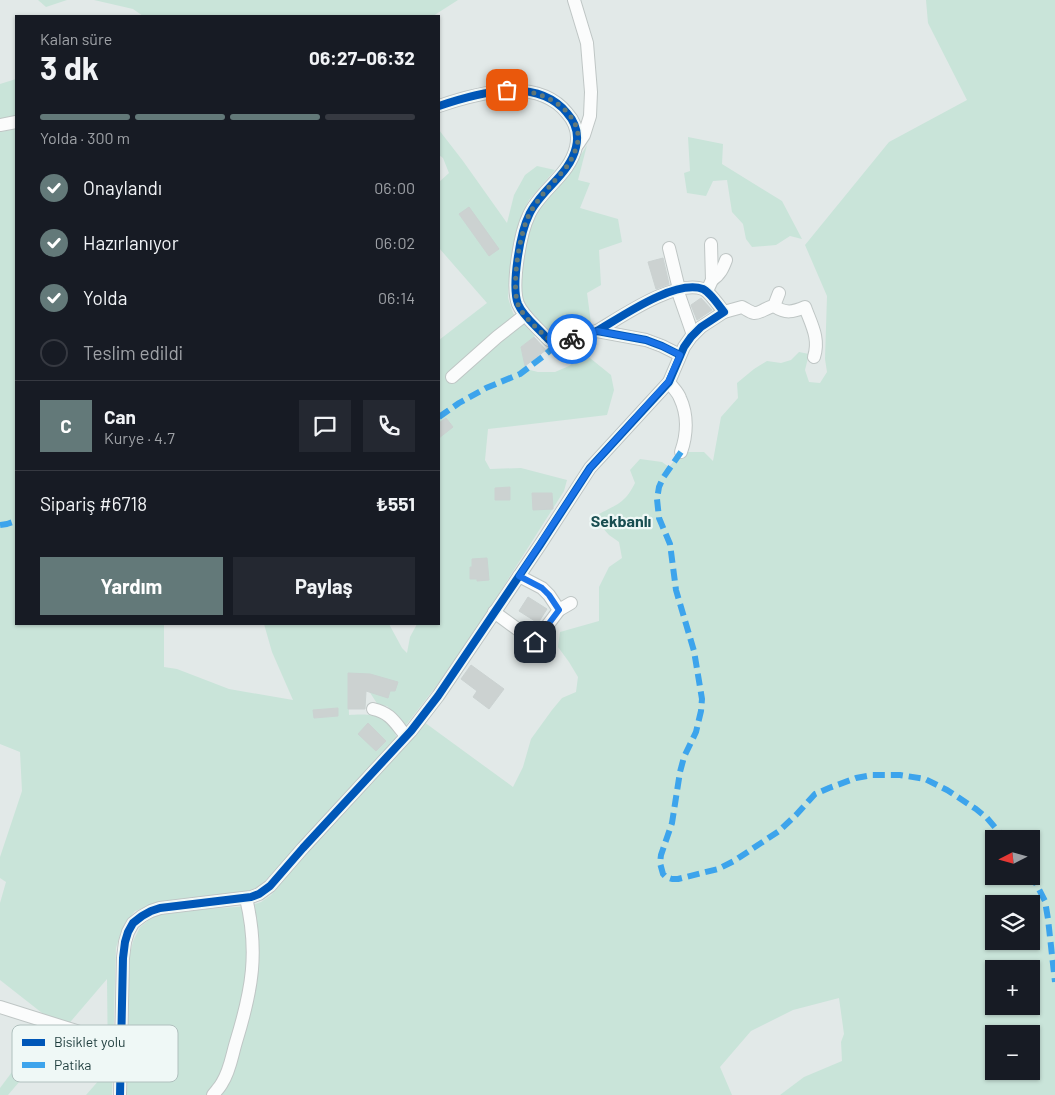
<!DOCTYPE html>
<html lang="tr">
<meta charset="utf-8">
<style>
:root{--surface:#171b24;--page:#242831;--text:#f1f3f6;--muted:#9ea1a6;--line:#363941;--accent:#637979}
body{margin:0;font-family:Barlow,sans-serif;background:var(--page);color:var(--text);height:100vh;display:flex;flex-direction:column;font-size:19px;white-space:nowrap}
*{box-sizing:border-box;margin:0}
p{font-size:16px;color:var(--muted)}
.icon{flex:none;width:28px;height:28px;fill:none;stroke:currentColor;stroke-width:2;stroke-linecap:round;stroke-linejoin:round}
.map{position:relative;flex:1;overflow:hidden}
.side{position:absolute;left:15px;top:15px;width:425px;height:610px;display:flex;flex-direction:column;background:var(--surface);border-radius:0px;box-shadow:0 1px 4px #0004}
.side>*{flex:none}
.needle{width:32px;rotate:264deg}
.fabs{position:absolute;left:985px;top:830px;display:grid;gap:10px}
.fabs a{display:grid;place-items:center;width:55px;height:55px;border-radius:0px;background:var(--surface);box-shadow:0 1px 4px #0004;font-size:25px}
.pin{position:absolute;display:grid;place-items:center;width:42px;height:42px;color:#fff;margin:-21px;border-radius:10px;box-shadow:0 2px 8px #0006}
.courier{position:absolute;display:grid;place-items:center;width:50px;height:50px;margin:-25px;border:4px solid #1a73e8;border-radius:50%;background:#fff;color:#222;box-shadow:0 1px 6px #0007}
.summary em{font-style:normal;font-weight:700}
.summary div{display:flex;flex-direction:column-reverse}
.summary{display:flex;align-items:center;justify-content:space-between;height:85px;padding:0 25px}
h1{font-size:32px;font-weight:700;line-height:38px}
.bar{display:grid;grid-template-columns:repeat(4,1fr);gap:8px 5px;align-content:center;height:60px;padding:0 25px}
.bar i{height:6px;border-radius:4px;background:var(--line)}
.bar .current{background:var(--accent)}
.bar p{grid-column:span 4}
.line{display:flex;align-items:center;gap:12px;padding:0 25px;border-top:1px solid var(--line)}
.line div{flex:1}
.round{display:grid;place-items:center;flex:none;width:52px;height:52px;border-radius:0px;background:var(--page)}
ol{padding:0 25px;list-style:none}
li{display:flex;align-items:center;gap:15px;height:55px}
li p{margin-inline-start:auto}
li .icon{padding:5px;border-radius:50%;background:var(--accent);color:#fff;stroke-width:4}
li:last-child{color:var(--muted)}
li i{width:28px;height:28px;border:2px solid var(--line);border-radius:50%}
.action{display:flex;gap:10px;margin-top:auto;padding:10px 25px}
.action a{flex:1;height:58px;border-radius:0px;background:var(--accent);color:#fff;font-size:20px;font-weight:700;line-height:58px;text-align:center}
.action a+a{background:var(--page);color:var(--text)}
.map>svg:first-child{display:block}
.green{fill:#c9e4d9;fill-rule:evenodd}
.building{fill:#ccd2d1;stroke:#cbd2d1}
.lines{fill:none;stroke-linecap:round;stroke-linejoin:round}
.minor-casing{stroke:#bfc6c5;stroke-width:14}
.minor{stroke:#fbfcfc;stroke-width:12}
.quiet{stroke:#3da4ec;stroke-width:6;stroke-dasharray:12 6;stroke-linecap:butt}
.cycleway-casing{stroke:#eff8f6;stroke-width:11}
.cycleway{stroke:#0057b8;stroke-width:8}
.done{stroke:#637979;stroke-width:5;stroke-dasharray:0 9}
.route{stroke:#1a73e8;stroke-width:6}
.labels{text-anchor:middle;stroke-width:4.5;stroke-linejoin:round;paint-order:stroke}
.quarter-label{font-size:16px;font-weight:bold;fill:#194e51;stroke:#eff8f6}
.key{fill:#eff8f6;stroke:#b0c0be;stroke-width:1}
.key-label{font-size:14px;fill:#1e3d3d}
</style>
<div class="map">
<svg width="1055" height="1095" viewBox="0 0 1055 1095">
<rect width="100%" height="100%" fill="#e2e9e8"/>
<!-- green -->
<g class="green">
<polygon points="38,0 67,0 46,7"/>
<polygon points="94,0 458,0 433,16 143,16 133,9"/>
<path d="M926 0H1055V1095H780L804 1077 842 1061 841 1042 844 1034 839 998 793 1010 751 1031 720 1067 732 1095H127L129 974 130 954 133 941 140 927 151 918 165 912 248 906 261 902 271 895 324 830 424 722 513 787 523 767 531 739 552 710 562 698 576 692 578 677 569 662 558 647 560 632 599 621V587L609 567 622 558 619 542 609 535 600 525 599 514C618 504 625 503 635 483L630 470 640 459 662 462 669 467 681 452H704L713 461 721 417 738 398 737 383 754 369 767 361 781 363 791 360 799 352 809 354 805 370 809 382 820 383 827 372 825 359 827 296 805 245 889 142 967 100 928 23ZM994 839H1031V876H994ZM994 904H1031V941H994ZM994 969H1031V1006H994ZM994 1034H1031V1071H994Z"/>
<polygon points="16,79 16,116 0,120 0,84"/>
<path d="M16 129V624H164V667L177 669 229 689 293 700 272 652 264 624H389L402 648 407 653 410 637 417 624H439V340L487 303 439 248V182L449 173 443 158 439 155V130L463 161 507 223 514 195 525 175 537 166 555 170 529 200 522 215 516 237 510 266 508 298 513 313 535 336 521 347 526 369 538 372H555L569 366 575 360 585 354 611 375 614 390 607 415 488 429 485 460 490 469 521 468 567 480 564 491 493 603 487 615 434 689 406 725 387 706 378 705 367 688H348L349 715C362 714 383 713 393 726 395 729 395 735 397 738L267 879 256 888 244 892 163 901 135 911 126 922 121 932 116 948 115 979 112 1095H86L108 1070 107 979 8 1095H0V1088L51 1020 0 980V903L6 882 0 878V857L22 791 20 752 0 744V132ZM338 708V716L314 718V710Z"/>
<polygon points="688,137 723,144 722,164 782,201 802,239 790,236 776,245 752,247 746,239 743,224 732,212 727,180 713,181 706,196 687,193 684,173 690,171"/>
<polygon points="587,145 578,180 590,183 580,208 618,219 622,242 599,250 601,285 587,293 591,323 564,334 556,334 549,331 539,323 524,307 520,286 525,246 535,214 569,174"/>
</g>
<!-- building -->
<g class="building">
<polygon points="469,207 499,249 489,256 459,214"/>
<polygon points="663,258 669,284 656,289 648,262"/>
<polygon points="701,298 712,310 697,320 691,305"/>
<polygon points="534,337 546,350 525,366 521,347"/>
<polygon points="446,418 453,427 439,438 439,423"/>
<polygon points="510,487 510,500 495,500 495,488"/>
<polygon points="532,493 552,493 553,509 533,510"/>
<polygon points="487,558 489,580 477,581 477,579 470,579 470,567 472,567 472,559"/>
<polygon points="528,597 547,609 538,623 519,611"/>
<polygon points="471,665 504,689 489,709 473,697 477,691 461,679"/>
<polygon points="348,673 370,674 398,682 395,691 390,691 388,698 366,691 365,709 348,709"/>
<polygon points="338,708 338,716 314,718 313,710"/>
<polygon points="368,723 386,741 376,751 358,734"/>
</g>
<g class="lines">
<!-- minor casing -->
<g class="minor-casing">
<g id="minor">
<polyline points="574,0 587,43 591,92 590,116 584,135 578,144"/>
<path d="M439 106C477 93 537 76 567 113 576 123 579 134 576 147 571 170 550 184 537 202 534 206 531 210 529 215 520 233 511 286 518 304 523 316 536 326 545 336L549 340 559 342 597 331 646 340 662 346 680 355"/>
<polyline points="0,125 16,122"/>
<polyline points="669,248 679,289"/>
<path d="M712 280C720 275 723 268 726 260"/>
<polyline points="677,289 693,335"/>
<polyline points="707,291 712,280 711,244"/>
<path d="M774 306C786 314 793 312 805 307 811 324 820 338 814 357"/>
<path d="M724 312 742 307C746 309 750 312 754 313 759 314 767 307 774 306L779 293"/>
<polyline points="452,377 497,337 525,315"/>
<path d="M669 382C672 387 678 392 680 398 688 415 687 435 681 452"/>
<polyline points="559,610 571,603"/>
<polyline points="494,612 535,642 559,610 549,595 542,588 519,576"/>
<path d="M373 709C391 713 395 723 406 736"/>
<polyline points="0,1007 121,1045"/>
<path d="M120 1095 123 958 125 942 128 932 133 923 142 916 151 911 160 908 251 897 259 894 270 886 303 848 411 731 438 696 540 545 590 468 669 382 684 347 691 337 701 327 724 312C719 306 710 292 703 289 675 279 621 317 597 331"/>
<path d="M213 1095C216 1091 220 1087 222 1083 230 1071 232 1055 236 1042 252 990 259 952 246 898"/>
</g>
</g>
<!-- minor -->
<use href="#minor" class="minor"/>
<!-- quiet -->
<g class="quiet">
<polyline points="439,417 459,403 486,388 520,374 545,355 559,342"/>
<polyline points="681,452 663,478 659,487 657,499 659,518 670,544 676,590 694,651 702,699 701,711 696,732 684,757 680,772 672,823 661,855 660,863 663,874 666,877 672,879 678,879 718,869 734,861 779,831 796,815 815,794 829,788 856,778 872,775 900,775 925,779 947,790 976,809 987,818 1005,839"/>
<polyline points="0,525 7,524 16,521"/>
<polyline points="1031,874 1045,901 1048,919 1055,982"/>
</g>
<!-- cycleway casing -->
<g class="cycleway-casing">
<g id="cycleway">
<path d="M439 106C477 93 537 76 567 113 576 123 579 134 576 147 571 170 550 184 537 202 534 206 531 210 529 215 520 233 511 286 518 304 523 316 536 326 545 336L549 340 559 342 597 331 646 340 662 346 680 355"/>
<path d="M120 1095 123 958 125 942 128 932 133 923 142 916 151 911 160 908 251 897 259 894 270 886 303 848 411 731 438 696 540 545 590 468 669 382 684 347 691 337 701 327 724 312C719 306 710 292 703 289 675 279 621 317 597 331"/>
</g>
</g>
<!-- cycleway -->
<use href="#cycleway" class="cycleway"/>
</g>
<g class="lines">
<!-- done -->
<path class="done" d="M507 90C516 91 525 91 534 93 553 98 576 113 578 135 579 144 574 154 570 162 558 179 540 194 530 213 520 230 510 289 519 307 525 318 536 327 545 336 554 343 561 341 572 339"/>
<!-- route -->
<polyline class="route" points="535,642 559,610 549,595 542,588 519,576 590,468 668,382 680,355 662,346 646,340 597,331 572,339"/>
</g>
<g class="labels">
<!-- quarter labels -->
<g class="quarter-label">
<text x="621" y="527">Sekbanlı</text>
</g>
</g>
<!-- legend -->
<rect x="12" y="1025" width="166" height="57" rx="8" class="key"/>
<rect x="22" y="1039" width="23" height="7" fill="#0057b8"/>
<rect x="22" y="1062" width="23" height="6" fill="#3da4ec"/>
<g class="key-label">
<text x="54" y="1047">Bisiklet yolu</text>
<text x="54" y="1070">Patika</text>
</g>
</svg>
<div class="fabs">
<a><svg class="needle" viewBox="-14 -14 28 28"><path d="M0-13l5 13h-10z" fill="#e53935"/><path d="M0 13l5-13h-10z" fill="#9ea1a6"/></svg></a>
<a><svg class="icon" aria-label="layers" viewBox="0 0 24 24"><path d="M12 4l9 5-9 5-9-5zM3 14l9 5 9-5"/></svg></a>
<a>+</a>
<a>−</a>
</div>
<div class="pin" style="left:507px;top:90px;background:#ea580c"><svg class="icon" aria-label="bag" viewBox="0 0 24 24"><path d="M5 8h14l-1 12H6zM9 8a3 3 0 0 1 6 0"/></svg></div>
<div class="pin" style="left:535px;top:642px;background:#1f2937"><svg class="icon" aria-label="home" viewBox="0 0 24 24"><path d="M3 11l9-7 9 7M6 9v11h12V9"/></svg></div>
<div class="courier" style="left:572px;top:339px"><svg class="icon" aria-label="bike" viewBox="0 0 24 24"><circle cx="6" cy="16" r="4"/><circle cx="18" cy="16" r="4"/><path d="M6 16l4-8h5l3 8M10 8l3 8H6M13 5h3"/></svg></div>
<section class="side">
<div class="summary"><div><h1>3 dk</h1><p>Kalan süre</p></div><em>06:27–06:32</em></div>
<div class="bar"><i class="current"></i><i class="current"></i><i class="current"></i><i></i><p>Yolda · 300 m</p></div>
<ol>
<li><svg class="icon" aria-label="check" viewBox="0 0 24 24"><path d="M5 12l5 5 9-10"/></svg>Onaylandı<p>06:00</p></li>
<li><svg class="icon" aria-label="check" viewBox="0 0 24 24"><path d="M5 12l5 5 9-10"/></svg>Hazırlanıyor<p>06:02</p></li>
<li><svg class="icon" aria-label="check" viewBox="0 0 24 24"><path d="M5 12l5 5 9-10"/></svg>Yolda<p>06:14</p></li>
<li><i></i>Teslim edildi</li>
</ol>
<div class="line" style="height:90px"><b class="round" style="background:var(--accent);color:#fff">C</b><div><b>Can</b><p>Kurye · 4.7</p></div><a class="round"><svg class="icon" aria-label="chat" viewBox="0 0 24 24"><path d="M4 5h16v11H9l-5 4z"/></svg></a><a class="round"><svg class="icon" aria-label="phone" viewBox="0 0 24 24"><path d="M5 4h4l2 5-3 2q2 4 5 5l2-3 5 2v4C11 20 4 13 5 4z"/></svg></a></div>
<div class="line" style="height:65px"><div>Sipariş #6718</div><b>₺551</b></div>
<div class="action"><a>Yardım</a><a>Paylaş</a></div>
</section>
</div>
